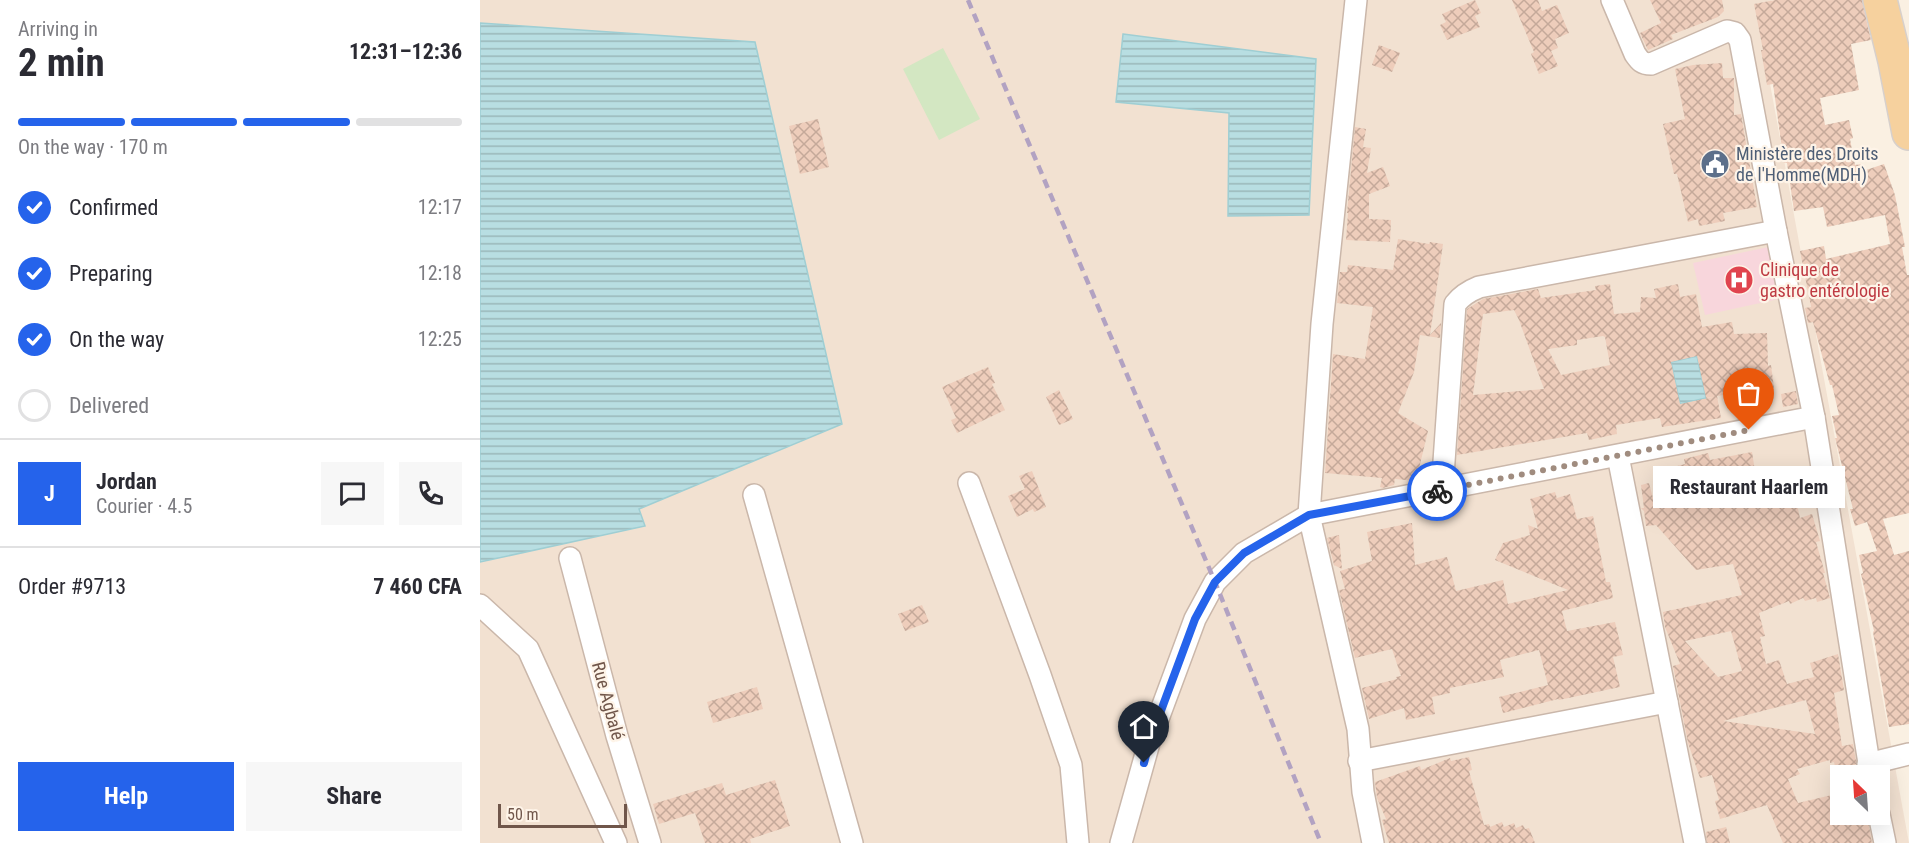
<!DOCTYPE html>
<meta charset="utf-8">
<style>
:root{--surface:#fff;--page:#f7f7f7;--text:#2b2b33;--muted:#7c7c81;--line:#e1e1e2;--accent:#2563eb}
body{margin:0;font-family:"Roboto Condensed",sans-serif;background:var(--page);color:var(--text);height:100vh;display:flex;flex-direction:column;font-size:22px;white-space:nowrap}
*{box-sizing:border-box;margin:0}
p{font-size:20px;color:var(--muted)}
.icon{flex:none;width:33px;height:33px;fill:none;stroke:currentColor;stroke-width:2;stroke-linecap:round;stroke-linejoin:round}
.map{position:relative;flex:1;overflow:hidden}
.sheet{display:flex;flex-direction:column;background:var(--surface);width:480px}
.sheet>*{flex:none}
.needle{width:39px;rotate:335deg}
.buttons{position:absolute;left:1350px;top:765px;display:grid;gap:12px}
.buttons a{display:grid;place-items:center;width:60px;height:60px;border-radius:0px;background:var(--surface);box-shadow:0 6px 24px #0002;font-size:30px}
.scale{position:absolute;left:18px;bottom:15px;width:129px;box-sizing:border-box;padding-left:6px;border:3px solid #70564a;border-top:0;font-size:16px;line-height:21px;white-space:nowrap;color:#70564a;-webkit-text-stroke:4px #fef4e8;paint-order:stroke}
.pin{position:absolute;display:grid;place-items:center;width:51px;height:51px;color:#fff;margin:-62px -26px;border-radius:50% 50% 50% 0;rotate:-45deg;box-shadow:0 0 6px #0007}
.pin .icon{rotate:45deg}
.courier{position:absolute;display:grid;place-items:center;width:60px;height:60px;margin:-30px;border:4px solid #2563eb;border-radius:50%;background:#fff;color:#222;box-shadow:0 2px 8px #0007}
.bubble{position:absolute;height:42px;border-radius:0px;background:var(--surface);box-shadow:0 6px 24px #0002;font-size:20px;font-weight:700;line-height:42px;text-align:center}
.summary em{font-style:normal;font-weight:700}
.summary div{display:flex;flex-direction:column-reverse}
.summary{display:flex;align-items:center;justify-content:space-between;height:102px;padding:0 18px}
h1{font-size:39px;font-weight:700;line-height:45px}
.bar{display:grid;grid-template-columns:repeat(4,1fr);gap:9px 6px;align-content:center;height:72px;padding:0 18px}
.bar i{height:8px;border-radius:4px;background:var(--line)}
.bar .selected{background:var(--accent)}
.bar p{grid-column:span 4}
.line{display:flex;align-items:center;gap:15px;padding:0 18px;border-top:2px solid var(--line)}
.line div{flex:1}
.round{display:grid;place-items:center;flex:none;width:63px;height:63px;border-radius:0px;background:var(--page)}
ol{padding:0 18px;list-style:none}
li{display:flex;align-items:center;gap:18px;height:66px}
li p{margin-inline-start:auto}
li .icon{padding:6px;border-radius:50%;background:var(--accent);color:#fff;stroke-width:4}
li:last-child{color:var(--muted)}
li i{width:33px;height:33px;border:3px solid var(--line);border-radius:50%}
.primary-button{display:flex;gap:12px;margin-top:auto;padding:12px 18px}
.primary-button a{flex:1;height:69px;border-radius:0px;background:var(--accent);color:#fff;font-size:24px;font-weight:700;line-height:69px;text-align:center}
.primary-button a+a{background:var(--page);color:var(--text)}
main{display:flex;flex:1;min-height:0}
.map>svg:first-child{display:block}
.residential{fill:#f2e1d1;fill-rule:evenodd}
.medical{fill:#f8d6dc}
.green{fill:#d3e7c2}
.water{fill:url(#water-rules);stroke:#9fced3;stroke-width:1.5}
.building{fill:url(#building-cross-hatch);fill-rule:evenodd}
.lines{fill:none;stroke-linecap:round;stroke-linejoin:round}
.minor-casing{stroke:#cab7aa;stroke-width:24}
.primary-casing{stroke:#d7d0cc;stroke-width:36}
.minor{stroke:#fff;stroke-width:21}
.primary{stroke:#f6d19e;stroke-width:33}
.rail{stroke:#b2a2c2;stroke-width:4.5;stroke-dasharray:9 6;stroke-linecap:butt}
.done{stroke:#a08c7f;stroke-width:6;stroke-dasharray:0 10.8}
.route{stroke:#2563eb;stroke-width:8}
.labels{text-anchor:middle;stroke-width:4.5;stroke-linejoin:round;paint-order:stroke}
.service-label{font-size:18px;fill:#4e5e75;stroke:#fef4e8;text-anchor:start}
.health-label{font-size:18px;fill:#be3a42;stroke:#fef4e8;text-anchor:start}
.street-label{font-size:18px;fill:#70564a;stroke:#fef4e8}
</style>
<main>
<section class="sheet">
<div class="summary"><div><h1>2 min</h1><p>Arriving in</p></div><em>12:31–12:36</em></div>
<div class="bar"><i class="selected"></i><i class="selected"></i><i class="selected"></i><i></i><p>On the way · 170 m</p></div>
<ol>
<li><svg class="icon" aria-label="check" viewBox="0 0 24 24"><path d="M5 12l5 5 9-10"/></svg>Confirmed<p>12:17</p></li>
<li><svg class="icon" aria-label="check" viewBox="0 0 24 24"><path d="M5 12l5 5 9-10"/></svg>Preparing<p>12:18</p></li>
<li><svg class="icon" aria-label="check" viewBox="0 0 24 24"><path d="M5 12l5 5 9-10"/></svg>On the way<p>12:25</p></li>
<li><i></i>Delivered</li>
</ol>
<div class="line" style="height:108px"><b class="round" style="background:var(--accent);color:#fff">J</b><div><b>Jordan</b><p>Courier · 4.5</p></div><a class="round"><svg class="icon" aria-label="chat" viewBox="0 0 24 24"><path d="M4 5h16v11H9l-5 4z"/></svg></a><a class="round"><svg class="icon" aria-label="phone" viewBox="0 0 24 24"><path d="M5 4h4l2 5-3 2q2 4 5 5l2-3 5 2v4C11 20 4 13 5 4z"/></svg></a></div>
<div class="line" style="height:78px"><div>Order #9713</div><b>7 460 CFA</b></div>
<div class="primary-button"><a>Help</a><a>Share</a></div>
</section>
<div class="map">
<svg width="1429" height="843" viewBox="0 0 1429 843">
<defs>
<pattern id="water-rules" width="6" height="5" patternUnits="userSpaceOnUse" patternTransform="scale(1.5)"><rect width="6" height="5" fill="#b8dee2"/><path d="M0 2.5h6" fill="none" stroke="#9ab7b9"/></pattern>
<pattern id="building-cross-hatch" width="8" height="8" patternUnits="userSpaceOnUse" patternTransform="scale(1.5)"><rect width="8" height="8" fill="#eecdbb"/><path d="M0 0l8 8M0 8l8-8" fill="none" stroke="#c5a99a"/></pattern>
</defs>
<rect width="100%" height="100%" fill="#faf0e2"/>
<!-- residential -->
<path class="residential" d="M0 0H1292L1278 18 1429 843H0ZM1360 776H1400V814H1360Z"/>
<!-- medical -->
<polygon class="medical" points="1293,246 1304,298 1225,315 1213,263"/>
<!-- green -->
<polygon class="green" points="463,48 500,119 459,140 423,69"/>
<!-- water -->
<g class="water">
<polygon points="0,23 275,42 362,424 159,509 165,526 0,562"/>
<polygon points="643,34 836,59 829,215 748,216 749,113 636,102"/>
<polygon points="1217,356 1226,398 1200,404 1191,362"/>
</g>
<!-- building -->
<g class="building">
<polygon points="995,0 1001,13 995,16 1000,27 967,40 960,25 966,22 962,14"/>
<polygon points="1032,0 1058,0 1062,11 1077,5 1089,33 1075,39 1078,48 1071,51 1078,66 1059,74 1051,54 1054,52"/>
<polygon points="1170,0 1242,0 1244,11 1238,17 1191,35 1193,39 1168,50 1160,33 1181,23"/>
<polygon points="1295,0 1382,0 1391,40 1371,44 1379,90 1340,98 1345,125 1369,120 1373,138 1370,139 1375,165 1382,164 1383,171 1404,164 1415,195 1425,247 1422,247 1427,275 1429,275 1429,513 1403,519 1414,555 1429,551 1429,724 1409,727 1393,632 1394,631 1381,574 1383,573 1379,555 1397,551 1387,522 1375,526 1370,509 1373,509 1355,438 1357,438 1352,416 1359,415 1352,385 1350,385 1333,322 1328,323 1325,308 1331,307 1320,251 1344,246 1346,259 1410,244 1405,215 1347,227 1343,207 1314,211 1307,163 1304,163 1293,84 1287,85 1281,50 1283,50 1274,4"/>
<polygon points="899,45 920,53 912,72 892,65"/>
<polygon points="1242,63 1243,78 1254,78 1254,115 1261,114 1277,207 1243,213 1245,221 1219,226 1218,219 1208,222 1197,174 1194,174 1183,124 1205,119 1195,69 1213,65"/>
<polygon points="338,119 349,167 320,174 309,126"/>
<polygon points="875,127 886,129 883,147 891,148 887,173 903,167 910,186 889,194 889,219 911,220 910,242 866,240 868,213 867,213"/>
<polygon points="918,239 949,244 950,242 963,244 950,335 961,323 960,338 940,335 934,372 918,413 948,431 936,481 915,479 914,485 903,488 900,487 902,478 845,473 853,354 885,359 893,307 857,303 860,272 867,272 868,265 913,270"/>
<path d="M1130 284 1134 314 1160 312 1161 297 1176 298 1174 289 1198 284 1200 297 1216 294 1222 327 1252 322 1254 334 1287 333 1288 366 1291 365 1294 388 1237 396 1241 418 1182 427 1180 418 1136 425 1137 434 1109 440 1107 433 977 455 987 309 1003 299 1058 289 1061 298 1116 290 1115 286ZM1034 310 1039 320 1064 389 993 395 1003 314ZM1123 336 1125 337 1130 365 1081 375 1068 349 1097 345V340ZM1217 356 1226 398 1233 397 1200 404 1191 362Z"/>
<polygon points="508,367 515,383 512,384 525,410 477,433 471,420 476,418 462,387"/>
<polygon points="579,390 593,419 579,425 566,397"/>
<polygon points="1316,391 1318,404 1303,407 1301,394"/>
<path d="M1272 452 1277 484 1311 477 1320 518 1332 514 1340 541 1336 542 1345 573H1343L1350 598 1337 602 1336 598 1325 601 1323 598 1310 604 1309 601 1279 613 1285 636 1280 637 1286 664 1299 660 1307 684 1334 677 1330 663 1358 654 1364 690 1354 693 1362 746 1373 744 1376 761V764L1374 765 1377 776H1357L1354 762 1350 763V760L1317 769 1320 774 1308 779 1318 803 1360 793V814H1387L1392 843H1303L1287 805 1240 819 1235 801 1239 800 1232 775 1220 778 1208 743 1193 666 1200 664 1185 627 1183 612 1262 595 1253 564 1216 570 1176 525 1166 526 1164 511 1161 508H1164L1161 485 1169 483 1175 506 1190 503 1182 470 1205 464 1204 459 1228 453 1230 460ZM1251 631 1262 671 1238 677 1205 641ZM1326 700 1335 734 1243 721Z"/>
<polygon points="552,471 566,507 554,512 553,509 537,517 528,496 545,489 539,476"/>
<polygon points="1075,492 1077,498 1090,494 1097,519 1113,516 1126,582 1130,582 1133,598 1082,611 1087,631 1135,622 1143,655 1133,657 1140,687 1079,700 1078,699 1023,713 1019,697 1068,685 1059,650 1020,660 1024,677 970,688 970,693 952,697 955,714 926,720 924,708 889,719 882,688 917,679 916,677 921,676 912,649 875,658 859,590 865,589 860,571 892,561 887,532 932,523 935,565 967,557 976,591 1023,580 1028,604 1088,590 1015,560 1023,543 1050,535 1048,525 1058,529 1050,499"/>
<polygon points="859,535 862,569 854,565 847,538"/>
<polygon points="442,605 449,622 425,631 418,614"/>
<polygon points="277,687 283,709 233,723 227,702"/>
<polygon points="989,757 992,770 989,771 1004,825 1009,824 1010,827 1022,822 1024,827 1034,823 1036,828 1043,825 1045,829 1049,828 1055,843 909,843 902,820 906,819 897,798 895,782 940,766 941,770 970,758 971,761"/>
<polygon points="295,780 310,826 270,839 271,843 225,843 215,813 179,824 173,804 242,783 246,795"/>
<polygon points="1246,827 1250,843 1227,843 1226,832"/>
</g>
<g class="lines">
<!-- minor casing -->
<g class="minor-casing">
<g id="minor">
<polyline points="876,0 842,324 829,515 878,729 883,792 893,843"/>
<path d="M1132 0 1155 54C1160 61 1162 64 1171 64L1247 31 1255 33 1260 40 1296 231 1334 417 1391 776"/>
<polyline points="1138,456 1215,843"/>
<polyline points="489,483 560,675 591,765 598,843"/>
<path d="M962 490 975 304C982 295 989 291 999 287L1296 231"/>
<polyline points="274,495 372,843"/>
<polyline points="90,558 137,736 170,843"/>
<polyline points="0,605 48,649 136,843"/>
<polyline points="879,761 1187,702"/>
<polyline points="1388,764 1429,754"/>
<polyline points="1399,814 1405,843"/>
<polyline points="641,843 669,743 715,619 735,582 764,553 829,515 1334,417"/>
</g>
</g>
<!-- primary casing -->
<g class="primary-casing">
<polyline id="primary" points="1400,0 1415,61 1429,133"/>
</g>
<!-- minor -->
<use href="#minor" class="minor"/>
<!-- primary -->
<use href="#primary" class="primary"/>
<!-- rail -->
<polyline class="rail" points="488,0 735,582 841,843"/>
</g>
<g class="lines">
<!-- done -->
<polyline class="done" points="957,491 1269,430"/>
<!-- route -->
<polyline class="route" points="664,763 669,743 715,619 735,582 764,553 829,515 957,491"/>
</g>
<!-- icons -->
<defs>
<g id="civic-disc" transform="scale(1.5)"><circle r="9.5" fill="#5c6f8a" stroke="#fef4e8"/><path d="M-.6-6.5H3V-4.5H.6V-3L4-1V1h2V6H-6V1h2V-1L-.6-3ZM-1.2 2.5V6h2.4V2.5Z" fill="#fff"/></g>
<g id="hospital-disc" transform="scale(1.5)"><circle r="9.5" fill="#e0444e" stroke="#fef4e8"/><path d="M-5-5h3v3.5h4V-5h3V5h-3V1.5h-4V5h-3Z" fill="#fff"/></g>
</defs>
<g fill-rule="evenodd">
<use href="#civic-disc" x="1235" y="164"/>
<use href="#hospital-disc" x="1259" y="280"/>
</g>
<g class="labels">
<!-- service labels -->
<g class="service-label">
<text x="1256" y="160">Ministère des Droits<tspan x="1256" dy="21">de l'Homme(MDH)</tspan></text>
</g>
<!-- health labels -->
<g class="health-label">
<text x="1280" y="276">Clinique de<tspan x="1280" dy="21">gastro entérologie</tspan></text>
</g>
<!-- street labels -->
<g class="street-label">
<text transform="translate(128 701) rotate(75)" y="6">Rue Agbalé</text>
</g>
</g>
</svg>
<div class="buttons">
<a><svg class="needle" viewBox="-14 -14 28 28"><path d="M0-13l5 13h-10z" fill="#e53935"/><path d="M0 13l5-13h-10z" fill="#7c7c81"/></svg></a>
</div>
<div class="scale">50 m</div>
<div class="pin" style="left:1269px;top:430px;background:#ea580c"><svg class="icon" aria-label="bag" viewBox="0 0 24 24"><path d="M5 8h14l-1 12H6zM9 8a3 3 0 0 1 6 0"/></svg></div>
<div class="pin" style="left:664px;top:763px;background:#1f2937"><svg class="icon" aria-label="home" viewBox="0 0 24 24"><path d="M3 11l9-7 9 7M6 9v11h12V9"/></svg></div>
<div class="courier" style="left:957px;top:491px"><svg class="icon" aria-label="bike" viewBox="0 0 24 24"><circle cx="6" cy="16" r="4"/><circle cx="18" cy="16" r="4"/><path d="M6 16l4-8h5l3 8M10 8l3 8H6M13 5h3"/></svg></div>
<div class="bubble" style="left:1173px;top:466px;width:192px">Restaurant Haarlem</div>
</div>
</main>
